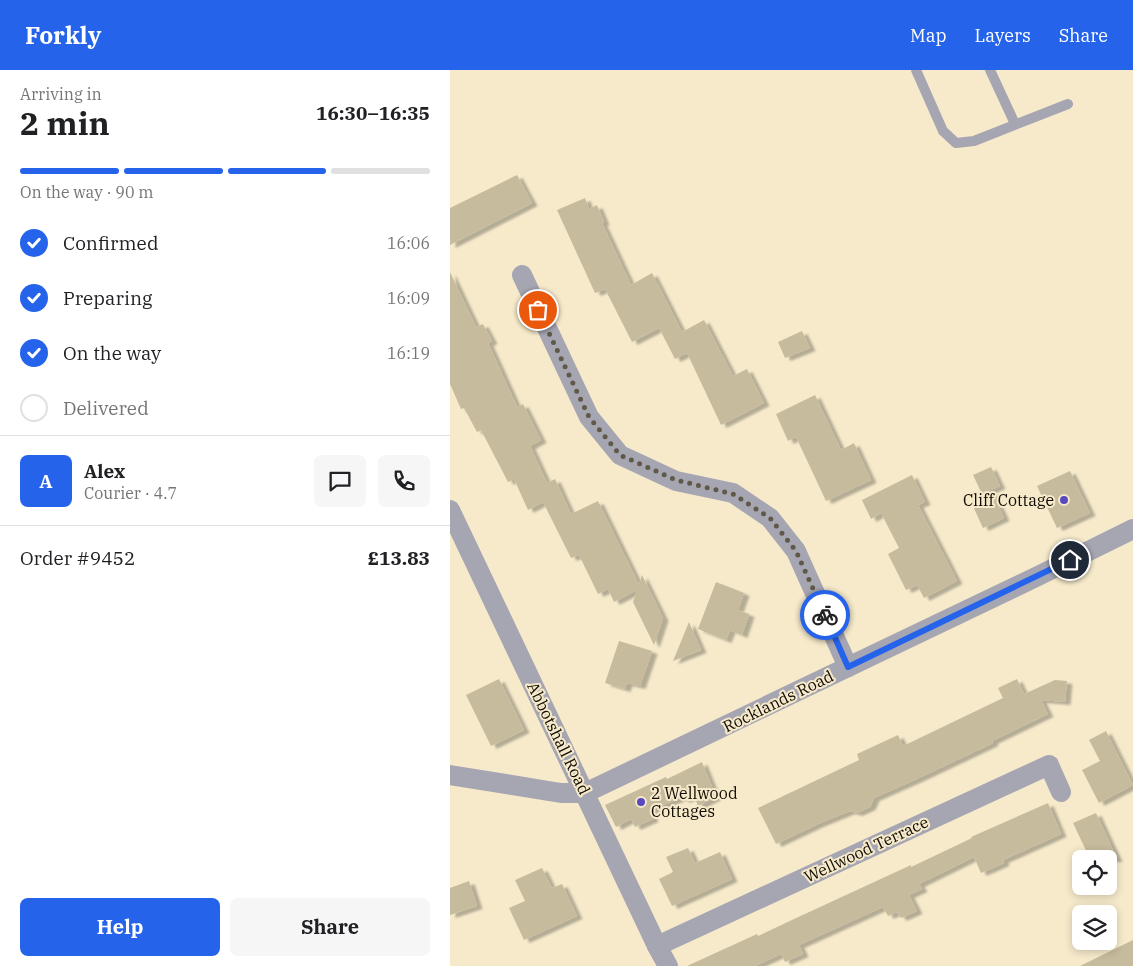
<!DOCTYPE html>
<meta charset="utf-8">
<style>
:root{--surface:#fff;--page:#f6f6f6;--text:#202124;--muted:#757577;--line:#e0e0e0;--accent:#2563eb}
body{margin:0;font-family:"IBM Plex Serif",serif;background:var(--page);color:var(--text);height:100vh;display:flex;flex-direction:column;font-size:19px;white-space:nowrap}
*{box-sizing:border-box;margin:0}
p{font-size:16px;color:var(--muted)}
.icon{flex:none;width:28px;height:28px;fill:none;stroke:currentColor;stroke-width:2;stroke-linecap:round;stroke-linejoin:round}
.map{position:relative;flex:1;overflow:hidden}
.drawer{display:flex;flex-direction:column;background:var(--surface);width:450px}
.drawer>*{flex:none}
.buttons{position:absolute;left:622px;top:780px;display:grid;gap:10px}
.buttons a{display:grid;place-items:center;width:45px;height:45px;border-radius:8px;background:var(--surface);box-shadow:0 2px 8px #0003;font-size:25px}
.pin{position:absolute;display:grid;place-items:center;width:42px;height:42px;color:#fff;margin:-21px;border:2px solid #fff;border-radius:50%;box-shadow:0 1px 5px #0007}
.courier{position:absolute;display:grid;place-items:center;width:50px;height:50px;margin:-25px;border:4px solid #2563eb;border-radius:50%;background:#fff;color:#222;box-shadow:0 1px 6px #0007}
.headline em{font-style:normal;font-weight:800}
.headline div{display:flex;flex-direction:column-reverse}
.headline{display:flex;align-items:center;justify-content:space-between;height:85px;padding:0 20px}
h1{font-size:32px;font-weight:800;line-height:38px}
.bar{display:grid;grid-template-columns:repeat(4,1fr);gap:8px 5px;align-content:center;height:60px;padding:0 20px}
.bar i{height:6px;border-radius:4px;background:var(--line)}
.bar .on{background:var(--accent)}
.bar p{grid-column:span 4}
.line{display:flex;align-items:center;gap:12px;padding:0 20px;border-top:1px solid var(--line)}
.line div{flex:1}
.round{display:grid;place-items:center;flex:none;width:52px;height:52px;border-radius:8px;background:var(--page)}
ol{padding:0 20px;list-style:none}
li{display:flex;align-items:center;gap:15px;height:55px}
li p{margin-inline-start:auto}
li .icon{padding:5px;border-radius:50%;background:var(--accent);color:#fff;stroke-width:4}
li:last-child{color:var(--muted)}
li i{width:28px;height:28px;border:2px solid var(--line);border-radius:50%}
.button{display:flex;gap:10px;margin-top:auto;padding:10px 20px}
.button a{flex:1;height:58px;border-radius:8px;background:var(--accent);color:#fff;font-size:20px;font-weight:800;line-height:58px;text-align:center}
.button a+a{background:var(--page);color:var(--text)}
header{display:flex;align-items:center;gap:30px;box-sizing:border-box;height:70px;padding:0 25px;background:var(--accent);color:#fff}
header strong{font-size:24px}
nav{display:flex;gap:28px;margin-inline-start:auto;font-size:18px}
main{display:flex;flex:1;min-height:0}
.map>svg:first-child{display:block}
.building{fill:#c7bb9e;filter:url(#shadow)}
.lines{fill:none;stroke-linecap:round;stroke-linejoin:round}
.service{stroke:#a6a6b3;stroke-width:10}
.minor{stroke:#a6a6b3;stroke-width:20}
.done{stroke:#605949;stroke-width:5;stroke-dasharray:0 9}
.route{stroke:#2563eb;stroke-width:6}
.poi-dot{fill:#5949c1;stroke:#f6eacb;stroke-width:2}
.labels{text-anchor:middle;stroke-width:4;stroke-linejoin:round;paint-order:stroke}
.poi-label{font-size:16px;fill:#100b03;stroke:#f6eacb;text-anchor:end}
.street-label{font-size:16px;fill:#100b03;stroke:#f6eacb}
</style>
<header>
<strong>Forkly</strong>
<nav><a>Map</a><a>Layers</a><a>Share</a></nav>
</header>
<main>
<section class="drawer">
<div class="headline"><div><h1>2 min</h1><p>Arriving in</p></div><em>16:30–16:35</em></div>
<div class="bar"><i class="on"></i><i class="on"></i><i class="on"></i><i></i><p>On the way · 90 m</p></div>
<ol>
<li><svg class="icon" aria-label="check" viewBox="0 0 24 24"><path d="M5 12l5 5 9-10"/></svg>Confirmed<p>16:06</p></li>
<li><svg class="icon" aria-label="check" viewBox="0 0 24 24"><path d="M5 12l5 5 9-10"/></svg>Preparing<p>16:09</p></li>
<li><svg class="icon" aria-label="check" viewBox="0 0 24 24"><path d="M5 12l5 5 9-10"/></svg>On the way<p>16:19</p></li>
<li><i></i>Delivered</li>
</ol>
<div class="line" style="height:90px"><b class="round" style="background:var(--accent);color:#fff">A</b><div><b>Alex</b><p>Courier · 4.7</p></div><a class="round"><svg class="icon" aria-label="chat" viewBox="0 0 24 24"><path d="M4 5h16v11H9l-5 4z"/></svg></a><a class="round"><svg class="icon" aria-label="phone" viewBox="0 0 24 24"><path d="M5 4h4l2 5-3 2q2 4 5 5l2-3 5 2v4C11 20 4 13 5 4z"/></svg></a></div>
<div class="line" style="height:65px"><div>Order #9452</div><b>£13.83</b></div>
<div class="button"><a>Help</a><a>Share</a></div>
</section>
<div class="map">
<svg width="683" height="896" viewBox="0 0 683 896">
<defs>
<filter id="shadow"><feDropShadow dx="5.5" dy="3" stdDeviation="1" flood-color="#0004"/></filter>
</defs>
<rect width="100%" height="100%" fill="#f6eacb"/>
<!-- building -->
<g class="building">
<polygon points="67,105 82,133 0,175 0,138"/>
<polygon points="135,128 139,139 147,135 154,152 152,153 181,215 202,203 232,262 254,250 283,306 297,299 314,333 271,355 237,283 225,289 209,258 182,272 155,219 145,223 107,140"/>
<polygon points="0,202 26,257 33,254 42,271 38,273 67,337 73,334 91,370 80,376 97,413 105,409 121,444 148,431 189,515 192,505 213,548 204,575 183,532 187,520 164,532 158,519 148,524 129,485 121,488 93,432 78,440 64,409 58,412 31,360 27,362 14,338 11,339 0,314"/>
<polygon points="352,261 360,278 335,288 328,272"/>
<polygon points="365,325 391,380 404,373 421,410 376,431 346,367 338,371 326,344"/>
<polygon points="541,397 550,416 532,424 523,405"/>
<polygon points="620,401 640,443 607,458 587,416"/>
<polygon points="462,405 475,432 468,435 507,511 474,528 467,515 456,520 438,484 449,478 431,443 421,449 412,430"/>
<polygon points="542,422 554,448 533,458 521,432"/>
<polygon points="266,512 294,523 288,540 299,544 292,565 280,560 276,570 248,559"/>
<polygon points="239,552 251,580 223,591"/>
<polygon points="169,571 202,581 190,616 177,613 175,619 155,613"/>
<polygon points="49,609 74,660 41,676 16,625"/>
<polygon points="567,609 574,624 605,610 617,611 615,632 591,630 598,644 542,671 543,673 469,708 424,728 420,737 407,743 400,741 368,754 326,774 308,738 409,690 407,684 448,665 453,676 553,628 548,618"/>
<polygon points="656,661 683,715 649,733 632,700 650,691 639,670"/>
<polygon points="252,692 266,727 248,736 244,726 234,730 232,727 200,741 203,749 185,757 181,749 166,757 155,735 216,707 217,709"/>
<polygon points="598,733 611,764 553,790 554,793 531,803 524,787 469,814 472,819 459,825 467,841 451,848 447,842 438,846 433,837 349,875 353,884 335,892 331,884 305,896 237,896 307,864 308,866 344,849 461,795 461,797 522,768 521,767"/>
<polygon points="646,743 667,789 640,789 623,753"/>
<polygon points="238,778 245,793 270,782 282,809 222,836 209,809 223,802 216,787"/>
<polygon points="92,798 102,818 112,814 127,846 74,870 59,838 75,831 65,810"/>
<polygon points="19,811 27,836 0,845 0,818"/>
<polygon points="683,870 683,896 630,896"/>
</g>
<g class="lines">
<!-- service -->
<g class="service">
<polyline points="466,0 493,61 506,73 524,71 618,34"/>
<polyline points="540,0 565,54"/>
</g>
<!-- minor -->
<g class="minor">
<polyline points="72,205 139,347 170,385 226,411 283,423 320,448 346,481 398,597"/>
<polyline points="0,440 207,876 218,896"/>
<polyline points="0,705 111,723 135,723 588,506 683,459"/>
<polyline points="207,876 599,695 611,722"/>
</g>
</g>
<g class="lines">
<!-- done -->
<polyline class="done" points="88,240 139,347 170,385 226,410 283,424 320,448 346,481 375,545"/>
<!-- route -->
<polyline class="route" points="375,545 398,597 620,490"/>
</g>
<!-- markers -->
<g class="poi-dot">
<circle cx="614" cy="430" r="5"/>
<circle cx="191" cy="732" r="5"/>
</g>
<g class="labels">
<!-- poi labels -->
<g class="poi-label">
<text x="604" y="436">Cliff Cottage</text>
<text x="201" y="729" text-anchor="start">2 Wellwood<tspan x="201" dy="18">Cottages</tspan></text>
</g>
<!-- street labels -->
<g class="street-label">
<text transform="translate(328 631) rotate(-26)" y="6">Rocklands Road</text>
<text transform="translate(109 668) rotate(64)" y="6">Abbotshall Road</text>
<text transform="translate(416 779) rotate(-25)" y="6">Wellwood Terrace</text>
</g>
</g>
</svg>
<div class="buttons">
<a><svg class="icon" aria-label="locate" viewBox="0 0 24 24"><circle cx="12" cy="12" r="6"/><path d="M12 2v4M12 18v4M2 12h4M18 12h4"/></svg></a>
<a><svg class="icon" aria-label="layers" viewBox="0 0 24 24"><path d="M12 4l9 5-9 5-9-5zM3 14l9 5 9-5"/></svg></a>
</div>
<div class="pin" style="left:88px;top:240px;background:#ea580c"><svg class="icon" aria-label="bag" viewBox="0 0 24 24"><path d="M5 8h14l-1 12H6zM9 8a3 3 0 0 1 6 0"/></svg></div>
<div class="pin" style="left:620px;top:490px;background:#1f2937"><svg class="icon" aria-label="home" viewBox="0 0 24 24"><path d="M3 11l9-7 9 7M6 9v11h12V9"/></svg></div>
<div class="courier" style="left:375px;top:545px"><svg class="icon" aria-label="bike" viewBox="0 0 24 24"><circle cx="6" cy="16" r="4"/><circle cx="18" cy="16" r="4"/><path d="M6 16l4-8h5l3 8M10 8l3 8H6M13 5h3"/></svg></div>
</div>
</main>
